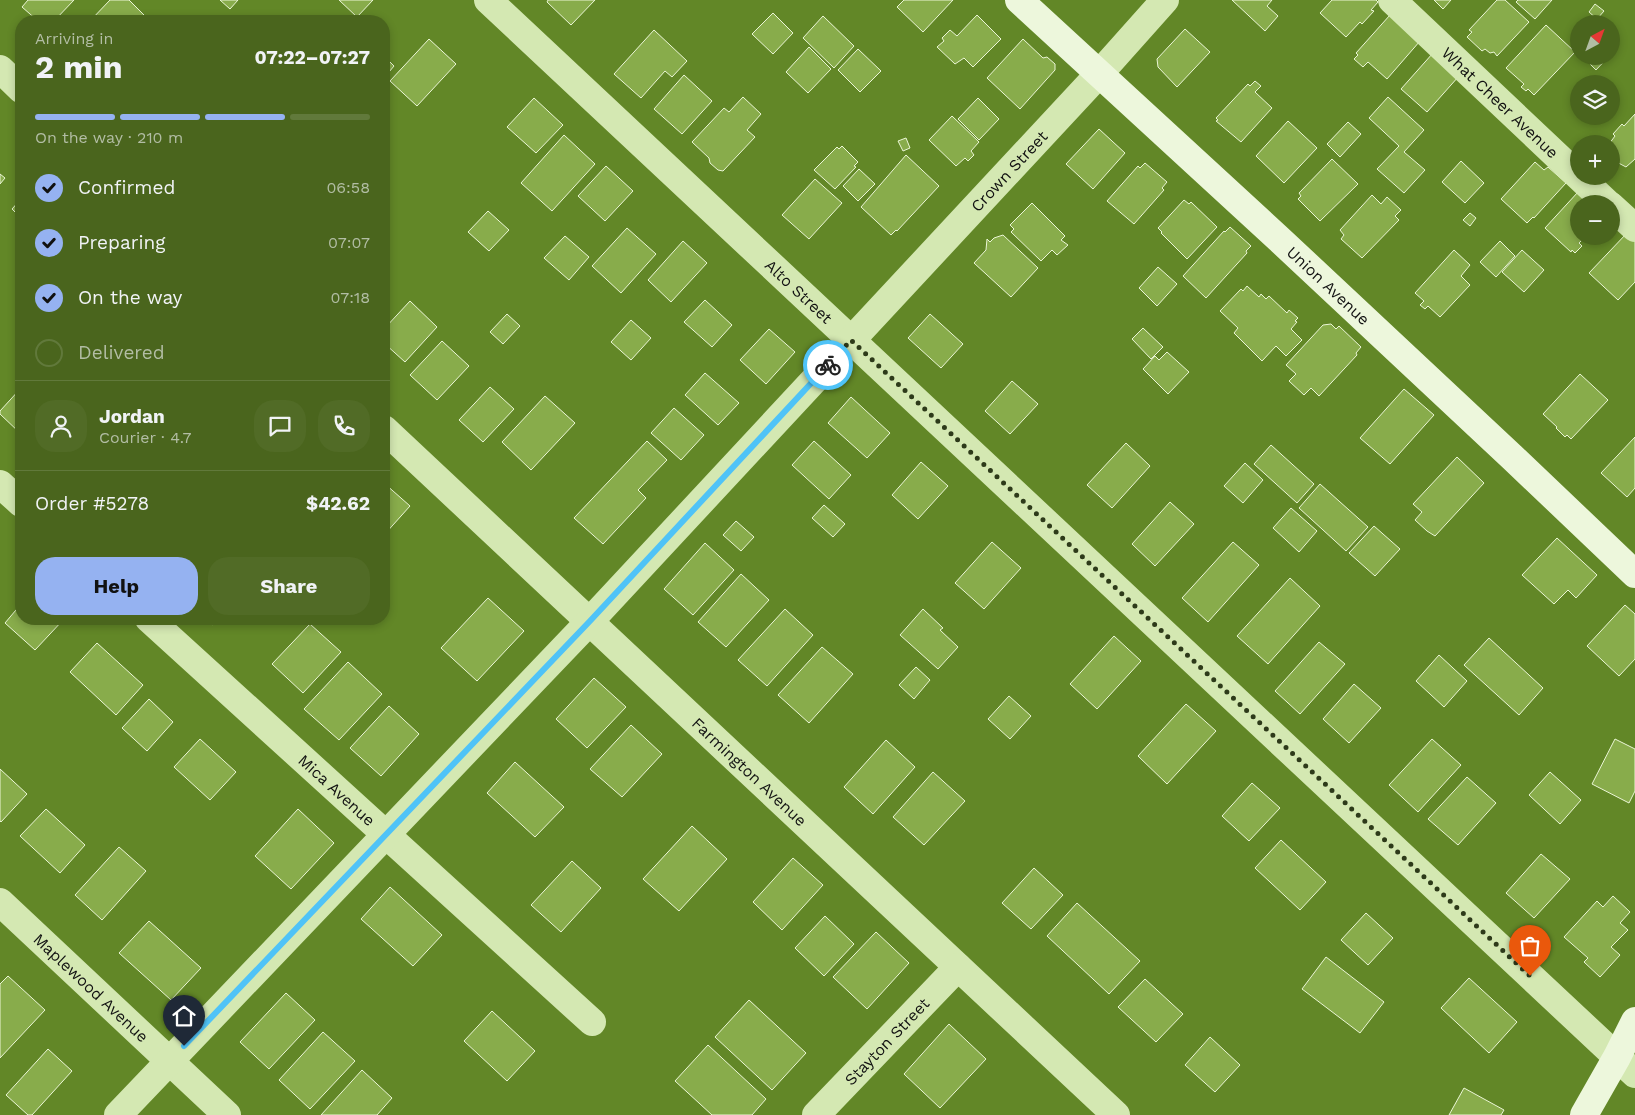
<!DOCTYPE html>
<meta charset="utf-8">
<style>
:root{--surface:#4a651d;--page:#516b26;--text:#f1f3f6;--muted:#b2bda4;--line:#61793b;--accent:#95b2f1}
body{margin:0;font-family:"Work Sans",sans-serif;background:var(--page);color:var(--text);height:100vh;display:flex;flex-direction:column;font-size:19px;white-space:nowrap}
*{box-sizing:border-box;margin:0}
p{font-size:16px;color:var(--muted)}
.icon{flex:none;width:28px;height:28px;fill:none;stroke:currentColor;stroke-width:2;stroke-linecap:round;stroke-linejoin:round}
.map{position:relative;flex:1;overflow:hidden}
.drawer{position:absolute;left:15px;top:15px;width:375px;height:610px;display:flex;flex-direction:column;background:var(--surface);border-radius:20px;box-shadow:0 2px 8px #0003}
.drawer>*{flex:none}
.needle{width:32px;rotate:41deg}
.buttons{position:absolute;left:1570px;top:15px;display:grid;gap:10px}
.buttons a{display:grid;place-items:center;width:50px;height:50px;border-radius:50%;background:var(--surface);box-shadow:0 2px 8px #0003;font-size:25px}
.pin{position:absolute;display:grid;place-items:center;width:42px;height:42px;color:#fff;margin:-51px -21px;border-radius:50% 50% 50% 0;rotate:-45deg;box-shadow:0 0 5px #0007}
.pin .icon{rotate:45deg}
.courier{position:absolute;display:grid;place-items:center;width:50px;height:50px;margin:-25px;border:4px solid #4fc3f7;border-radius:50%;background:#fff;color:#222;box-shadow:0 1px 6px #0007}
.overview em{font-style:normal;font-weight:700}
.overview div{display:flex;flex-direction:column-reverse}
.overview{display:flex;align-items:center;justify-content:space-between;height:85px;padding:0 20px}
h1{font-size:32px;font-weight:700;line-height:38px}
.bar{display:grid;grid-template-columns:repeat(4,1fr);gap:8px 5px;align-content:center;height:60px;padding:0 20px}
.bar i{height:6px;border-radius:4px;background:var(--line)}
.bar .on{background:var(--accent)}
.bar p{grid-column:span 4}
.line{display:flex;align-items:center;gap:12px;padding:0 20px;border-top:1px solid var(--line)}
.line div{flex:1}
.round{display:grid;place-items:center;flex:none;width:52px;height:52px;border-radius:20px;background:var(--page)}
ol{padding:0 20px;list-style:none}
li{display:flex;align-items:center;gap:15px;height:55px}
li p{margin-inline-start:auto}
li .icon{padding:5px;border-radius:50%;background:var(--accent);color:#111;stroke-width:4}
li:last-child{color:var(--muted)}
li i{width:28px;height:28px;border:2px solid var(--line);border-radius:50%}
.action{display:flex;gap:10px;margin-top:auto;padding:10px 20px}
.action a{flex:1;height:58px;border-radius:20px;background:var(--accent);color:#111;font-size:20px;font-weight:700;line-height:58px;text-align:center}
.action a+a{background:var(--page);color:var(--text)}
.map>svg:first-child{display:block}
.building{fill:#88ac4b;stroke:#ebf6d6}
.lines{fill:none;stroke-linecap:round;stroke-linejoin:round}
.street{stroke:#d4e8b2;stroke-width:28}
.secondary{stroke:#edf7dc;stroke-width:28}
.done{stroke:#2d3a19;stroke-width:5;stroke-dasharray:0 9}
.route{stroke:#4fc3f7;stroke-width:6}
.labels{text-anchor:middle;stroke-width:4;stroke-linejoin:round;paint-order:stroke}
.street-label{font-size:16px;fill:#111;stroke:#628727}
</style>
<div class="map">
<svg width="1635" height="1115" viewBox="0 0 1635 1115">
<rect width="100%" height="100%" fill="#628727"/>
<!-- building -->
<g class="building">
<polygon points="28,0 74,0 54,21 38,21 22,7"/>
<polygon points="110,0 129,0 144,15 138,21 90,21"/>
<polygon points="220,0 238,0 230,9"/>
<polygon points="339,0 373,0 357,17"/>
<polygon points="548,0 595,0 571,25 547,2"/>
<polygon points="904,0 953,0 923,32 897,7"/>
<polygon points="1232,0 1272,0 1267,6 1278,16 1265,31"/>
<polygon points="1332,0 1376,0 1378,2 1371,10 1374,11 1362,24 1360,22 1346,37 1320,13"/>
<polygon points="1434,0 1451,0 1443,9"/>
<polygon points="1497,0 1505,0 1529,22 1497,56 1494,52 1490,53 1485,49 1482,51 1467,37 1472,32 1469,30"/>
<polygon points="1518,0 1552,0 1535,19 1516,2"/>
<polygon points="1595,4 1604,11 1597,19 1589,12"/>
<polygon points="773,13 793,33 773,54 752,34"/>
<polygon points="977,15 1001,39 973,67 964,58 955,64 937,47 944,41 942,38 950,30 957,36"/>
<polygon points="1390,15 1420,41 1387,79 1368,62 1363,67 1354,59 1358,55 1356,53"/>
<polygon points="823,16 854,46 834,68 803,38"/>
<polygon points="1546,25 1575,52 1534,95 1528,89 1526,91 1521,87 1524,84 1506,68"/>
<polygon points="1185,29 1210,52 1177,87 1158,67 1157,59"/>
<polygon points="654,30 687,61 672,77 665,71 641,98 614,74"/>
<polygon points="429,39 456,64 417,106 390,81"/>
<polygon points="1023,39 1043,58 1047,57 1055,64 1055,70 1020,109 987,78"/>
<polygon points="1611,42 1617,48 1611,54"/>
<polygon points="809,47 831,69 808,93 786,72"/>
<polygon points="858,49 881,71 860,92 838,70"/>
<polygon points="1433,53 1459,76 1427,112 1401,89"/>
<polygon points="384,56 394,66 384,78"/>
<polygon points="1582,56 1609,56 1596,70"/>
<polygon points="684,75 712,101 682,134 654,109"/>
<polygon points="1255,81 1261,86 1255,92 1272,108 1241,142 1216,121 1218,120 1216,118 1248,84 1250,86"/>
<polygon points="743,97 761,114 747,130 755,137 723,171 718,170 710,163 709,158 692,142 724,108 729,112"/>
<polygon points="1388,97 1424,130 1404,152 1425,170 1404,193 1377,169 1399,146 1369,118"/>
<polygon points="534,98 563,125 536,153 507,127"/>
<polygon points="978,98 999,119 979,140 958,119"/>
<polygon points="1635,114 1635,159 1626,167 1611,159 1611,144 1609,144 1615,136 1613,134 1622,124 1624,126"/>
<polygon points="952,116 979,142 971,151 974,155 968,161 965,158 956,166 929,140"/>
<polygon points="1288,121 1317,148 1284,183 1256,156"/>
<polygon points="1348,122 1361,134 1340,157 1327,144"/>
<polygon points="1099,129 1125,153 1093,189 1066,164"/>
<polygon points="564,135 595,164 552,211 521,183"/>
<polygon points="906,138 910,148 903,151 898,141"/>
<polygon points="842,146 858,162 854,166 856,167 835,189 814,170 837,147 839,149"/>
<polygon points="906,155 939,186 897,231 896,230 891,235 861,207"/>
<polygon points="1332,159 1358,184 1320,221 1298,199 1301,196 1299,193"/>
<polygon points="1461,161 1484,183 1465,203 1442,182"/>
<polygon points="1535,162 1544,170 1548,167 1566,183 1534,218 1533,217 1527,223 1501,199"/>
<polygon points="1145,163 1167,182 1162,188 1164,190 1134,224 1107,201 1138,166 1140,168"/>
<polygon points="606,166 633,191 605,221 578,196"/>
<polygon points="859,169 875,184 858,201 843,186"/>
<polygon points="0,174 5,178 0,184"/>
<polygon points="815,179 842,203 809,239 782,215"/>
<polygon points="1578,192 1591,204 1579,204 1579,236 1586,236 1579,243 1582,246 1575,253 1572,250 1571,252 1545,228"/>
<polygon points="1372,195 1381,204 1387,197 1401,210 1395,216 1399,220 1362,258 1341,239 1344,235 1340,230"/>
<polygon points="21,199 21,218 12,209"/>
<polygon points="1184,200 1189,204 1191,202 1217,227 1187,259 1161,233 1162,232 1158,228"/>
<polygon points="1032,203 1065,236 1061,240 1068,245 1057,255 1052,250 1041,261 1011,232 1014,229 1010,225"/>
<polygon points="488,211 509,230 489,251 468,232"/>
<polygon points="1470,213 1476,218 1470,226 1463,220"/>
<polygon points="1230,227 1251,246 1246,251 1247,253 1206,298 1183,276 1224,231 1225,232"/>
<polygon points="627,228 656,254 621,293 592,266"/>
<polygon points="1627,233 1635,241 1635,282 1618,300 1589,273"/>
<polygon points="1003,235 1038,268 1011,297 974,263 986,250 987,239 990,242 994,238"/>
<polygon points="565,236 589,257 569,280 544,258"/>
<polygon points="683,241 707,263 671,302 648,280"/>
<polygon points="1500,241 1515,256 1496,277 1480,262"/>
<polygon points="1454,250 1470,265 1461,276 1470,285 1440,317 1428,306 1425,309 1420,305 1424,301 1415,293"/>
<polygon points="1522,250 1544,270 1524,292 1502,272"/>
<polygon points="1158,267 1177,284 1157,306 1139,288"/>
<polygon points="1247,286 1259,297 1261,294 1266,299 1269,296 1287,313 1289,310 1298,318 1295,321 1297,322 1291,329 1302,340 1286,356 1276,346 1262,361 1234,333 1238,328 1220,311 1241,289 1243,291"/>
<polygon points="705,300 732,325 712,347 684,322"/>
<polygon points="410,301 437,327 405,362 384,343 384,329"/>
<polygon points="507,314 520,326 503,344 490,332"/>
<polygon points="930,314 963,344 941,368 908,338"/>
<polygon points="631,320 651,338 631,360 611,342"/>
<polygon points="1331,324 1336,329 1339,326 1361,347 1356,353 1357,355 1319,396 1311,388 1304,395 1289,381 1296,374 1286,365 1323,325"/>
<polygon points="1143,328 1163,347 1151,359 1132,339"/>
<polygon points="769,329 795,352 766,384 740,360"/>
<polygon points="442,341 469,366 437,400 410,375"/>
<polygon points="1167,352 1189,372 1168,394 1143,369 1155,356 1159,360"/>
<polygon points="705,373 739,403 718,425 685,395"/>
<polygon points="1580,374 1608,400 1571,439 1567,435 1565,437 1556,428 1557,427 1543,414"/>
<polygon points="1012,381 1038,404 1010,434 985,411"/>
<polygon points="490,387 514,409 483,442 459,420"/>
<polygon points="21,388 21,434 0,414 0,411"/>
<polygon points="1404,389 1434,415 1390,464 1360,438"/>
<polygon points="545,396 575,423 531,470 502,442"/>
<polygon points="851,397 890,433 867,458 828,423"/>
<polygon points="674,408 704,435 681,460 651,433"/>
<polygon points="1635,437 1635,488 1627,497 1601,473"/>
<polygon points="647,441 667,460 638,490 646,498 603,544 574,518"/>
<polygon points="814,441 851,475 829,499 792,465"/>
<polygon points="1126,443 1150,466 1112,508 1087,485"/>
<polygon points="1271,445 1314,484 1297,503 1254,464"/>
<polygon points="1457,457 1484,483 1435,536 1427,531 1415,520 1422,512 1413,504"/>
<polygon points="921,462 948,486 918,519 892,495"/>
<polygon points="1245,463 1263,480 1243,503 1224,486"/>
<polygon points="384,483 410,506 384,535"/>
<polygon points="1320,484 1368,527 1346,551 1299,508"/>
<polygon points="1170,502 1194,524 1155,566 1132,544"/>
<polygon points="824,505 845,524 833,537 812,518"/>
<polygon points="1291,508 1317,531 1299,552 1273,528"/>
<polygon points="736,521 754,537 741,551 723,535"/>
<polygon points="1374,526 1400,549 1375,576 1349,553"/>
<polygon points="1557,538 1597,575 1576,598 1568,590 1554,604 1522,575"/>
<polygon points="992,542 1021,568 984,609 955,583"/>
<polygon points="1233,542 1259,565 1208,622 1182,598"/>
<polygon points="705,543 734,570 693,615 664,589"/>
<polygon points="741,574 769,600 726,647 698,622"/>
<polygon points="1290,578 1320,606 1268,664 1237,636"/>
<polygon points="488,598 524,631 477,681 441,648"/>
<polygon points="21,604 21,619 64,619 35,650 5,623"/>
<polygon points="1625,605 1635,614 1635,659 1619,676 1587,646"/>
<polygon points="785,609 813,635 767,686 738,660"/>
<polygon points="923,609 943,628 940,630 958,647 938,669 900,635"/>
<polygon points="206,619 219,619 213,625"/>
<polygon points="310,624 341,652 303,693 272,664"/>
<polygon points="1114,636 1141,661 1097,709 1070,684"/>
<polygon points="1489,638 1543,688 1519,715 1464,665"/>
<polygon points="1319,642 1345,664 1300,714 1275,691"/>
<polygon points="97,643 143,685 116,715 70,672"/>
<polygon points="822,647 853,674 809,723 778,695"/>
<polygon points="1439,655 1467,681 1444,707 1416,681"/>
<polygon points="348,662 382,694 339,740 304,709"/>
<polygon points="916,667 930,680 914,699 899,685"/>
<polygon points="594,678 626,707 587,748 556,719"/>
<polygon points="1354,684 1381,708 1349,743 1323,719"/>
<polygon points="1009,696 1031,716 1010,739 988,719"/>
<polygon points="149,699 173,722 147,751 122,728"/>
<polygon points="1186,704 1216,731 1167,784 1138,756"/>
<polygon points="389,706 419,734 381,776 350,748"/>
<polygon points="631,725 662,754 622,797 590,769"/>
<polygon points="200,739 236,772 210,800 174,767"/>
<polygon points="1432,739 1461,765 1418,812 1389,785"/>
<polygon points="1615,739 1635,749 1635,791 1629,803 1592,784"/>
<polygon points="886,740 915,767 873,814 844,787"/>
<polygon points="515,762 564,807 535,837 487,793"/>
<polygon points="0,769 27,794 1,822 0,821"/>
<polygon points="933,772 965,801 924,845 893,817"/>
<polygon points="1550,772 1581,800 1560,824 1529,795"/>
<polygon points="1467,777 1496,803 1458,845 1428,819"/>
<polygon points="1252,783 1280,808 1249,841 1222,816"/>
<polygon points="46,809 85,845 60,873 20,836"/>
<polygon points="298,809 334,843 291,889 255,856"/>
<polygon points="692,826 727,859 679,911 643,879"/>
<polygon points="1281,840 1326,882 1300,910 1255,868"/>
<polygon points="119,847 146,871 102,920 75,895"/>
<polygon points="1541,854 1570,879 1534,918 1506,893"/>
<polygon points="793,858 823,885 782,930 753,902"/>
<polygon points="572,861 601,888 561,932 531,905"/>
<polygon points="1034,868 1063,895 1031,929 1002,903"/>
<polygon points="390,887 442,935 413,966 361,919"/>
<polygon points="1613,896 1630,912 1620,923 1628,930 1611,947 1620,955 1600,977 1584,962 1588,958 1564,937 1597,901 1603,907"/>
<polygon points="1077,903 1140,961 1109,994 1047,936"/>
<polygon points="1366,913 1393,938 1368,965 1341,940"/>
<polygon points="825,916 854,944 824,976 795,948"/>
<polygon points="149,921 201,968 171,1000 119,953"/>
<polygon points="876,932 909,963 867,1009 833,977"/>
<polygon points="1326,957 1384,1002 1360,1033 1302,989"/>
<polygon points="8,976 45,1010 0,1058 0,984"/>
<polygon points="1469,978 1517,1022 1489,1053 1441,1008"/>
<polygon points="1145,979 1183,1014 1156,1042 1118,1007"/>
<polygon points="286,993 315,1020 269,1069 240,1042"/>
<polygon points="749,1000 806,1053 772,1090 715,1037"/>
<polygon points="492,1011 535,1051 507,1081 464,1041"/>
<polygon points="949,1024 986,1059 940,1108 904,1074"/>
<polygon points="323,1032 355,1061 310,1109 279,1080"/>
<polygon points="1210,1037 1240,1065 1215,1092 1185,1065"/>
<polygon points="708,1045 766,1099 752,1115 712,1115 675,1081"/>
<polygon points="48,1049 72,1071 32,1115 28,1115 6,1095"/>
<polygon points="362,1070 392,1098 377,1115 321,1115"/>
<polygon points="1464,1088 1504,1110 1501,1115 1449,1115"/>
</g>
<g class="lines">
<!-- street -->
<g class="street">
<path id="s1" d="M488 0 1635 1074"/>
<path id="s2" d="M1392 0 1608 204"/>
<polyline points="0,69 21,89"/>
<polyline points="1611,206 1635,228"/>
<path id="s3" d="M384 429 1116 1115"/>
<polyline points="0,484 21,503"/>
<path id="s4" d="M149 619 592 1022"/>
<path id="s5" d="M0 902 227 1115"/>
<path id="s6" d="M118 1115 590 621 1099 74 1165 0"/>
<path id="s7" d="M816 1115 958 967"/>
</g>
<!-- secondary -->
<g class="secondary">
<path id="s8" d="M1019 0 1279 239 1512 457 1635 574"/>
<polyline points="1584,1115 1617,1057 1635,1021"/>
</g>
</g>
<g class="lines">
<!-- done -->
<polyline class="done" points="828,365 851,340 1530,976"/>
<!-- route -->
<polyline class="route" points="184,1046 590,621 828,365"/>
</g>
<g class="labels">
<!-- street labels -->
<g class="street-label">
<text dy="6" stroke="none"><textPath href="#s2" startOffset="149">What Cheer Avenue</textPath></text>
<text dy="6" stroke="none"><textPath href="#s6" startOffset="1298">Crown Street</textPath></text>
<text dy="6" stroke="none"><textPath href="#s8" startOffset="421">Union Avenue</textPath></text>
<text dy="6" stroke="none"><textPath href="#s1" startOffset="426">Alto Street</textPath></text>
<text dy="6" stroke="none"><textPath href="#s3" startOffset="501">Farmington Avenue</textPath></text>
<text dy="6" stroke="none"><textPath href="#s4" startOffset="254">Mica Avenue</textPath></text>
<text dy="6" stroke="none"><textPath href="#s5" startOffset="125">Maplewood Avenue</textPath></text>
<text dy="6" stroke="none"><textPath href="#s7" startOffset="102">Stayton Street</textPath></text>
</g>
</g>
</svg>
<div class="buttons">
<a><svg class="needle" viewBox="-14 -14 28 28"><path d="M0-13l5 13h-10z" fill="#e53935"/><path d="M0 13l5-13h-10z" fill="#b2bda4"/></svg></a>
<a><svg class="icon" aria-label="layers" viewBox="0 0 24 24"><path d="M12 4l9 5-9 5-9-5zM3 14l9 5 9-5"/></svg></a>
<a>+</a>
<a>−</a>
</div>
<div class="pin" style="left:1530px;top:976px;background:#ea580c"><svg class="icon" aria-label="bag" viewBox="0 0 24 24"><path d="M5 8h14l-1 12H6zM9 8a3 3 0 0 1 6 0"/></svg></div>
<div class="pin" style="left:184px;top:1046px;background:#1f2937"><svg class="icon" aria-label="home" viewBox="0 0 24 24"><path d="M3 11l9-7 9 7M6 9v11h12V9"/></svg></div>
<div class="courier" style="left:828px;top:365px"><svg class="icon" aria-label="bike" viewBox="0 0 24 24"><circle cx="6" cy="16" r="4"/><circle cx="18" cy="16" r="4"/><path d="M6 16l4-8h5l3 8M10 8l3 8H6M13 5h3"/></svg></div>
<section class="drawer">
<div class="overview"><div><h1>2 min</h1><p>Arriving in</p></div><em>07:22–07:27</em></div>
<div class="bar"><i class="on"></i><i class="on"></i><i class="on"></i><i></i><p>On the way · 210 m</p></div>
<ol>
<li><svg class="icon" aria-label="check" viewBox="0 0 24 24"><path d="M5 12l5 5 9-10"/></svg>Confirmed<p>06:58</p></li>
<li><svg class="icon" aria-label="check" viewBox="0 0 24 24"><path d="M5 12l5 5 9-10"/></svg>Preparing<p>07:07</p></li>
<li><svg class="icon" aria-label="check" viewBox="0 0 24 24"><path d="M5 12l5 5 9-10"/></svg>On the way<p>07:18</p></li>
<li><i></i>Delivered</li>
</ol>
<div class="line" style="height:90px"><a class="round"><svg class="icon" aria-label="person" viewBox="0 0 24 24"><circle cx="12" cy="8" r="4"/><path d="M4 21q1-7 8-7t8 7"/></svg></a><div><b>Jordan</b><p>Courier · 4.7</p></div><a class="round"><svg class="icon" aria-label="chat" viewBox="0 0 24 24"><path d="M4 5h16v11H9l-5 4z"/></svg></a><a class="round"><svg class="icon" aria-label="phone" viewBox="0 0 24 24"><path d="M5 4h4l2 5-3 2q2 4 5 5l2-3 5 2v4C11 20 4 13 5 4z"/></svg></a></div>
<div class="line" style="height:65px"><div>Order #5278</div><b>$42.62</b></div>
<div class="action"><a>Help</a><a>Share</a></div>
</section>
</div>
